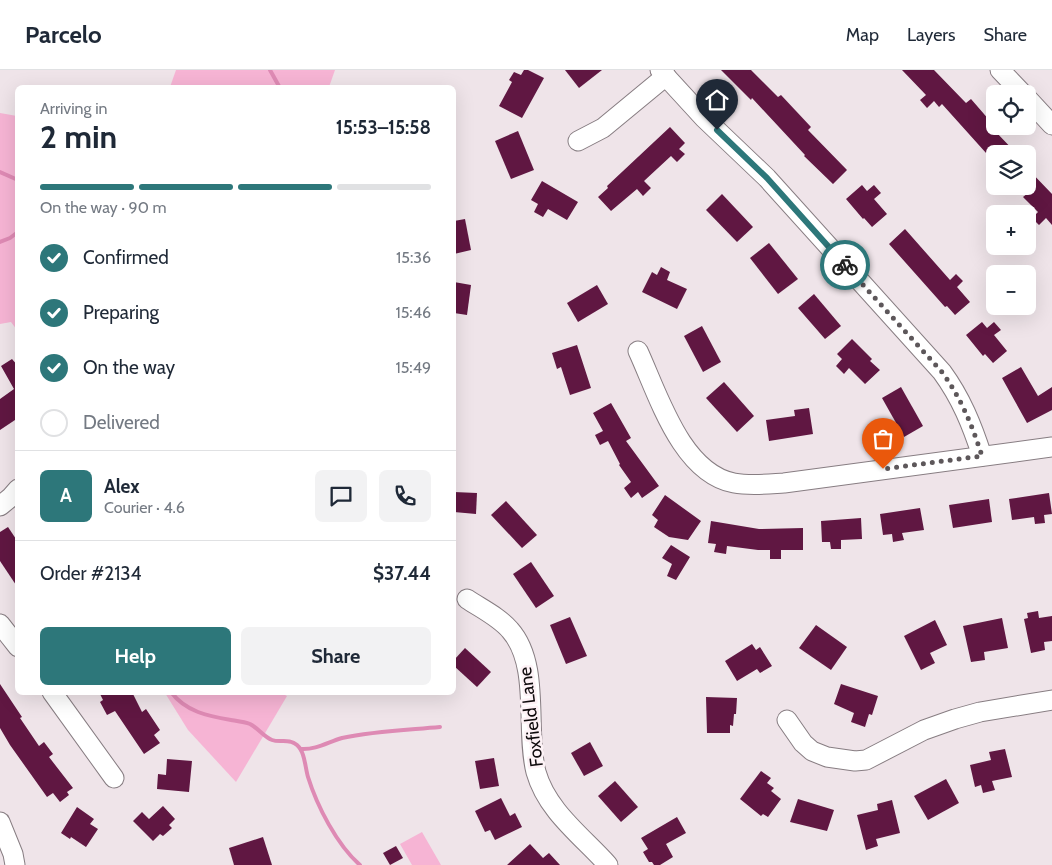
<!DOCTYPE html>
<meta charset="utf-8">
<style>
:root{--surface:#fff;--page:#f2f2f3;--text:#1f2937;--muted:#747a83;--line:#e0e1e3;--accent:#2d777a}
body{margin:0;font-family:Cabin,sans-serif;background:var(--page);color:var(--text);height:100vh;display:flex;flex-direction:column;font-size:19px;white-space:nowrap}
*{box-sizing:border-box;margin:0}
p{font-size:16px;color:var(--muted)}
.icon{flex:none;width:28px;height:28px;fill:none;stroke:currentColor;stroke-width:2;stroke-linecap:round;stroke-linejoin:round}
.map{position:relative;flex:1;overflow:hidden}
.drawer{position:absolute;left:15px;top:15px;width:441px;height:610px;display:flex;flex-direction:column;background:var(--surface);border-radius:8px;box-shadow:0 5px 20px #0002}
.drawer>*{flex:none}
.controls{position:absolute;left:986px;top:15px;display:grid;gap:10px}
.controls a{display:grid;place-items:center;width:50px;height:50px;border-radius:8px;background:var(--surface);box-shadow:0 5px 20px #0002;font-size:25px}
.pin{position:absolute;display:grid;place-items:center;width:42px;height:42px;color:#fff;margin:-51px -21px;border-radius:50% 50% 50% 0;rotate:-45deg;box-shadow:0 0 5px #0007}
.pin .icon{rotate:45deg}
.courier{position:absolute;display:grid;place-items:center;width:50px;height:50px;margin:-25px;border:4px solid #2d777a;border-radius:50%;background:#fff;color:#222;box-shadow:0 1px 6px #0007}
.head em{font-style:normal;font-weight:700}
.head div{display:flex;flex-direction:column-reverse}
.head{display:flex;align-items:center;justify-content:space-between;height:85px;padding:0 25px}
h1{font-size:32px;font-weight:700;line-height:38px}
.bar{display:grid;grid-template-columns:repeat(4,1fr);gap:8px 5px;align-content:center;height:60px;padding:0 25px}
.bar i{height:6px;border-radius:4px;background:var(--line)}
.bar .selected{background:var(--accent)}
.bar p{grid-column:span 4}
.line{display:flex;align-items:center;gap:12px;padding:0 25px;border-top:1px solid var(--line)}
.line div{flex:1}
.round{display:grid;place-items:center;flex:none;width:52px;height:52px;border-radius:8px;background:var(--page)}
ol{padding:0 25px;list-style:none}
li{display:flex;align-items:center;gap:15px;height:55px}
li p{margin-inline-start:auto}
li .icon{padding:5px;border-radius:50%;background:var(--accent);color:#fff;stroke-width:4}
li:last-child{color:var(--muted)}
li i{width:28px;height:28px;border:2px solid var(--line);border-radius:50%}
.cta{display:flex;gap:10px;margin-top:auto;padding:10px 25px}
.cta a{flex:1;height:58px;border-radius:8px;background:var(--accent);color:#fff;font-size:20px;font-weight:700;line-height:58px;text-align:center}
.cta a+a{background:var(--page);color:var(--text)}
header{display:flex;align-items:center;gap:30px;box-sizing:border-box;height:70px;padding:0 25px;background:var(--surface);border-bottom:1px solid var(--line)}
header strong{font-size:24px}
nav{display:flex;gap:28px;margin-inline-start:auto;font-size:18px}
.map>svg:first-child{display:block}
.green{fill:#f6b4d4}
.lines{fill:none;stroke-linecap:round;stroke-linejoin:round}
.stream{stroke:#de8ab4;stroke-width:4}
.building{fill:#601742}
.minor-casing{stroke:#877d82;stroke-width:21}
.minor{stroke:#fff;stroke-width:19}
.done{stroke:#5d575a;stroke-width:5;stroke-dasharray:0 9}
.route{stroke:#2d777a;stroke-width:6}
.labels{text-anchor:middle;stroke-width:5;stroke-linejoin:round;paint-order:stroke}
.street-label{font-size:18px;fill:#0f0b0d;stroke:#fdf2f6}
</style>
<header>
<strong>Parcelo</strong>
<nav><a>Map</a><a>Layers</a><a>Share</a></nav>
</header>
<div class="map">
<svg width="1052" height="795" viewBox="0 0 1052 795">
<rect width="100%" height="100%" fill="#efe4e9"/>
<!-- green -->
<g class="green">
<polygon points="176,0 335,0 329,17 170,17"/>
<polygon points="0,43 17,46 17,260 11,252 0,254"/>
<polygon points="281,623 287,626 236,712 188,660 165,623"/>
<polygon points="422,762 441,795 412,795 400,774"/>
</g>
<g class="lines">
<!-- stream -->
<g class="stream">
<polyline points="270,0 280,18"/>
<polyline points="0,102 18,110"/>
<polyline points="0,172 10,168 18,162"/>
<path d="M171 622C186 642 208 646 231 650 237 651 245 652 250 654 258 658 264 667 272 670 280 673 289 668 297 675 305 682 305 697 308 707 317 736 337 775 360 795"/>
<path d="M301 679C316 680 328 672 342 668 374 661 407 660 440 657"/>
</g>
</g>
<!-- building -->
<g class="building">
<polygon points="524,0 528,0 544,8 522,48 499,36 512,12 509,10 514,2 521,5"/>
<polygon points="565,0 602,0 579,18"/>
<polygon points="721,0 751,0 778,27 781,25 811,57 808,60 847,100 833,114 804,86 805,85 752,28 751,30"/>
<polygon points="902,0 934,0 966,33 971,29 997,59 995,61 1017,84 995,84 995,93 942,34 939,37 934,31 927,38 920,30 926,25"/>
<polygon points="670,57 685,73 679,79 685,84 677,92 671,86 644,111 651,118 643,126 637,119 611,141 598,127 608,118 607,116"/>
<polygon points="518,61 534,100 511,109 495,71"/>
<polygon points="1028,99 1052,124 1052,155 1046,148 1039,155 1032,148 1038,142 1023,127 1028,123"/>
<polygon points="542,111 578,132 567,150 548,139 543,147 534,142 538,134 531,130"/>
<polygon points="862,115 867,121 874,115 881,123 874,129 887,144 872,157 864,148 863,149 846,129"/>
<polygon points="722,124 753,157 737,172 706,140"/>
<polygon points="465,149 471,180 454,184 454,151"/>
<polygon points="905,159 950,210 956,204 963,211 957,217 970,232 955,245 947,236 945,237 889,174"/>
<polygon points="769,173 798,209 778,224 750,188"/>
<polygon points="661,197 670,202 667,210 687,219 677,239 642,222 652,202 657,205"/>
<polygon points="454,212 471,215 467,245 454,243"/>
<polygon points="597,215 608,234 578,252 567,233"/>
<polygon points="814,224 841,256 825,269 798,238"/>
<polygon points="982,252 987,258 994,252 1001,260 994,265 1007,281 993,293 985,284 983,286 966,265"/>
<polygon points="702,256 721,292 703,302 684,266"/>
<polygon points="852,269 872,289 870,291 880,300 865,314 849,298 844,304 836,296 842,289 837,284"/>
<polygon points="577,275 591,318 570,325 561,297 557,299 552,283"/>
<polygon points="12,289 18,296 18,348 0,360 0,329 14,319 1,296"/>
<polygon points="1021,297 1038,326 1052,317 1052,340 1027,353 1002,308"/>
<polygon points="724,312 754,346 737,362 706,328"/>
<polygon points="901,317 923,356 904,367 882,328"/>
<polygon points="611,333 631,368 626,371 659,416 642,428 638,422 631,428 624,418 631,412 619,395 620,394 608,371 600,375 595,365 603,361 593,343"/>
<polygon points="809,338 813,364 769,371 766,350 795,346 794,340"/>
<polygon points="454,422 477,423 476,444 454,442"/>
<polygon points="1049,423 1052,444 1044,445 1045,453 1035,454 1034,447 1012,450 1009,429"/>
<polygon points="665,425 701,451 688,470 669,467 654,457 658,450 652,445"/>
<polygon points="989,429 992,452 953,458 949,435"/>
<polygon points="506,431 537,465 522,478 491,445"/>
<polygon points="920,438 924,460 902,463 904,470 893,472 892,464 883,465 880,444"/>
<polygon points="861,448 862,469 841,470 841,479 831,479 830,472 822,472 821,451"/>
<polygon points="711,451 759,459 803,458 803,480 781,480 781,489 770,489 770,480 758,480 727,476 726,484 714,482 716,474 708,473"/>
<polygon points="8,457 18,472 18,518 0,491 0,462"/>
<polygon points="671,475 690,487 676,510 667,506 672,494 662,488"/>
<polygon points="531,492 554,526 536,538 513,504"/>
<polygon points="1038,541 1039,548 1052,546 1052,571 1044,572 1045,580 1031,583 1024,549 1028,548 1027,543"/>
<polygon points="570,547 587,586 566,594 550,555"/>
<polygon points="1002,548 1008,578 984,582 985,590 971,592 963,556"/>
<polygon points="935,550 947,575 930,583 935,593 921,600 904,566"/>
<polygon points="816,555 847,577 831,600 799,578"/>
<polygon points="752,574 756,580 760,577 772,596 760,603 757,599 737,611 725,591"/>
<polygon points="465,578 491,602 477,617 454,596 454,590"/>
<polygon points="0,614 22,647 20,648 39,676 44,672 53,684 49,687 73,718 67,722 69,725 60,732 53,723 47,727 10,675 0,658"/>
<polygon points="841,614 878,626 872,645 869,644 865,657 851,652 854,643 834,634"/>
<polygon points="99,622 132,622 142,642 146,639 160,660 154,665 160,673 144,684 115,641 107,645 100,632 103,630"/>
<polygon points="706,627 737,628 736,644 734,644 733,656 730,655 730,663 707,663"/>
<polygon points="590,672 603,696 584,706 571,683"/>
<polygon points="1005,679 1012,707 992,711 995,720 983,723 981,715 975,717 970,695 991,690 989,682"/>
<polygon points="494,688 499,716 480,719 475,691"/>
<polygon points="167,689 192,691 189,722 157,719 158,704 166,705"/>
<polygon points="761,701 771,708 767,713 774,718 771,721 781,729 768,747 763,744 761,746 740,729"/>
<polygon points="946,709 959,733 928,750 914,726"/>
<polygon points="615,711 638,737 621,752 598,726"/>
<polygon points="501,728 510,746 515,743 522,757 495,770 490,760 485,762 475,741"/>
<polygon points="798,729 834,740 827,761 790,752"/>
<polygon points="892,730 900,763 876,769 878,776 866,780 857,745 878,740 877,734"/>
<polygon points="163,736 175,749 169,755 172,758 163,766 160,764 153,771 133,751 142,742 149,749"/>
<polygon points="77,737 94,749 90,754 98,759 86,777 71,767 70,769 61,763"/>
<polygon points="677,747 686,763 666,774 673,787 660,795 654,795 652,792 649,792 643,782 648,779 641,768"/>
<polygon points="263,767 272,795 234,795 229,778"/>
<polygon points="530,774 543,788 549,783 560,795 507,795"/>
<polygon points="396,776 403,788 390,795 383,783"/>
</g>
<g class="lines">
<!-- minor casing -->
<g class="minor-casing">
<g id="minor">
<path d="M660 0 704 48 767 108 942 302C961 328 972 355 982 386"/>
<polyline points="1000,0 1023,24"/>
<polyline points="1028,29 1052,55"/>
<polyline points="578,71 603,58 666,6"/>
<path d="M638 281C658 324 681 403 734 413 751 416 768 414 784 413L1052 377"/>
<polyline points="0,436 11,427 18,419"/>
<path d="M467 529C482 539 499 547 510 560 541 595 525 660 536 702 547 741 582 766 608 795"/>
<polyline points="0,554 18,577"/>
<polyline points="52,622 114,708"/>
<polyline points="787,650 803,673 812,681 827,687 855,691 866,690 924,660 955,649 980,642 1052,630"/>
<polyline points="0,752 13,784 15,795"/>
</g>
</g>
<!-- minor -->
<use href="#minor" class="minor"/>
</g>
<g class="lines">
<!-- done -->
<path class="done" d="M845 195 942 302C961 328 972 355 982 386L883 399"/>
<!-- route -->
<polyline class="route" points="717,60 767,108 845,195"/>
</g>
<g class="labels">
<!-- street labels -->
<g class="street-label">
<text transform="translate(531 647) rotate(-97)" y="6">Foxfield Lane</text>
</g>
</g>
</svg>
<div class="controls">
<a><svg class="icon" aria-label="locate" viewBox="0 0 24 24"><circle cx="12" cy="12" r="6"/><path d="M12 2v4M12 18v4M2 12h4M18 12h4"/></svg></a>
<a><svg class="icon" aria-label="layers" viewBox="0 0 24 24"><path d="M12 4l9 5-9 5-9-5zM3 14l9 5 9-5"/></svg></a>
<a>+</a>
<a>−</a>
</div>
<div class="pin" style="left:883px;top:399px;background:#ea580c"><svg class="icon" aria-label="bag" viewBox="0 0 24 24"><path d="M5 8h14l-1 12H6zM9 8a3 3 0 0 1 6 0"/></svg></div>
<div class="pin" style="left:717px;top:60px;background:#1f2937"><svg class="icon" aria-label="home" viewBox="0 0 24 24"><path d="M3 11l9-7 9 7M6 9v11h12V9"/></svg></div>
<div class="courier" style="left:845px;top:195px"><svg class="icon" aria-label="bike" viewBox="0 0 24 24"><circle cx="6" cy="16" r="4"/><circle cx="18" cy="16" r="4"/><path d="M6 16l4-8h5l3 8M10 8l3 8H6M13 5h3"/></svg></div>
<section class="drawer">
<div class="head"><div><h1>2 min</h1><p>Arriving in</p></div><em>15:53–15:58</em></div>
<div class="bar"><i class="selected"></i><i class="selected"></i><i class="selected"></i><i></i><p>On the way · 90 m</p></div>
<ol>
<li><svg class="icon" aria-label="check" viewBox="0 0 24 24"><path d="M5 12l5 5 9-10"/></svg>Confirmed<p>15:36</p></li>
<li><svg class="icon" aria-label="check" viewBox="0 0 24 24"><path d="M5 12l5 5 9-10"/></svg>Preparing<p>15:46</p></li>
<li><svg class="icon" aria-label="check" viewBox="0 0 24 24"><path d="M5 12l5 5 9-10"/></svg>On the way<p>15:49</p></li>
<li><i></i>Delivered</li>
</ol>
<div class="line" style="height:90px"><b class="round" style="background:var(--accent);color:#fff">A</b><div><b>Alex</b><p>Courier · 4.6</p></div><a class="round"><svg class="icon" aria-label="chat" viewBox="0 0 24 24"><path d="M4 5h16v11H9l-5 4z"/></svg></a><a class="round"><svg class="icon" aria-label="phone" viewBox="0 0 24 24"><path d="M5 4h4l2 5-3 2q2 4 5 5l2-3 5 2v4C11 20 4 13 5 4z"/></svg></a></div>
<div class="line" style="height:65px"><div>Order #2134</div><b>$37.44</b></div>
<div class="cta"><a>Help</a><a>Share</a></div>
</section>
</div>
